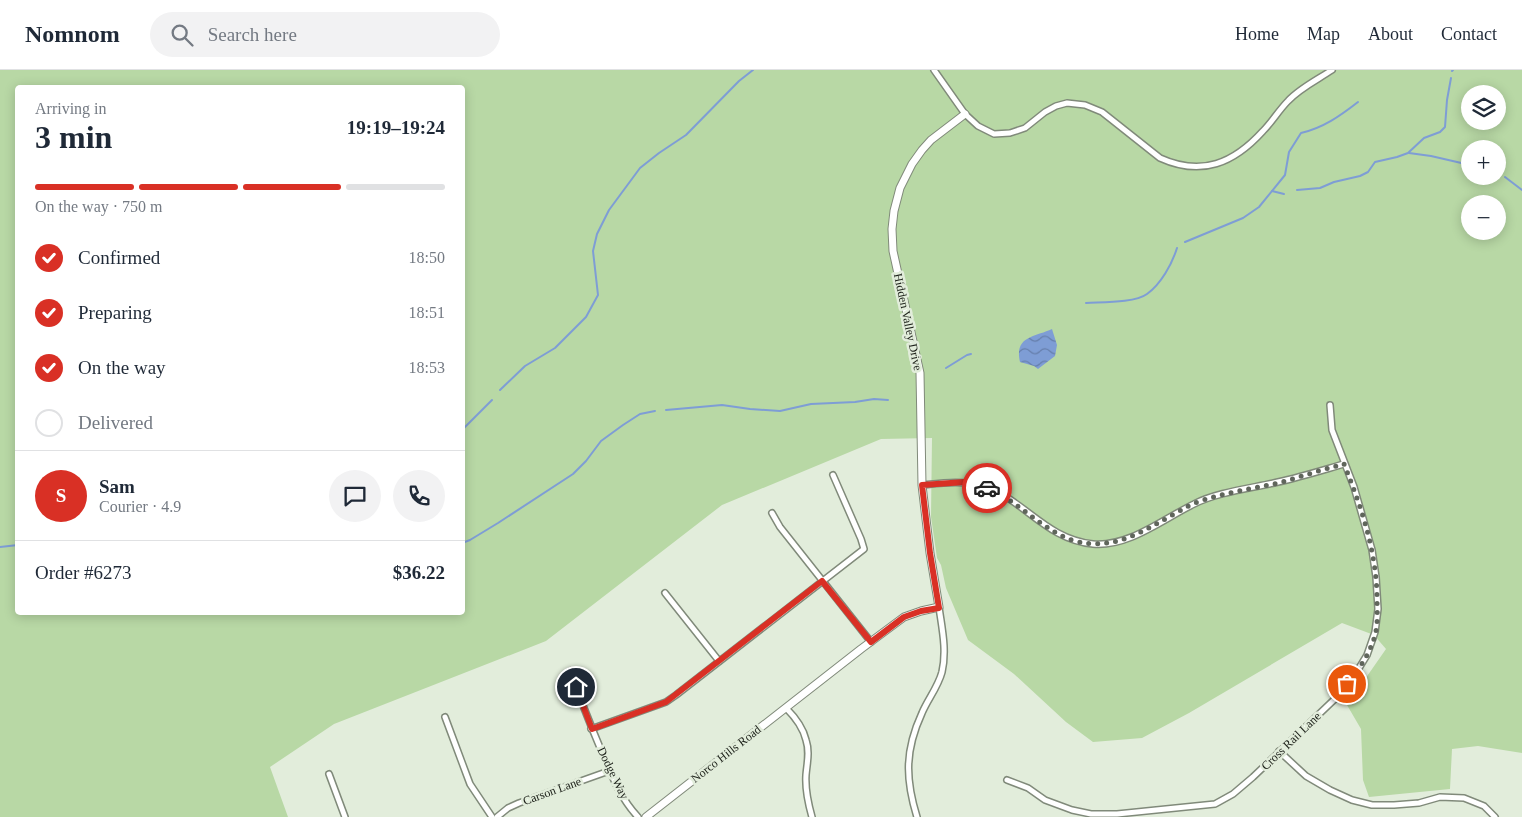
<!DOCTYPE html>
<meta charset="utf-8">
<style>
:root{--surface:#fff;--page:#f2f2f3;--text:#1f2937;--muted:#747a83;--line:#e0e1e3;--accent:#d93025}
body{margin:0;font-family:"Times New Roman",serif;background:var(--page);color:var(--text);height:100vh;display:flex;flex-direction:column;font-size:19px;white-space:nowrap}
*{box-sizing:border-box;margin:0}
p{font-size:16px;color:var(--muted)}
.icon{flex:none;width:28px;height:28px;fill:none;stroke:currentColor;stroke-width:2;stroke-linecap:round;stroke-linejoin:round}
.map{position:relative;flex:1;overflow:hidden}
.sheet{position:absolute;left:15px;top:15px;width:450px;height:530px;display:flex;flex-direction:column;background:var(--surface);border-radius:5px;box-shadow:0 2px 12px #0003}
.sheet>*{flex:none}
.tools{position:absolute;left:1461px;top:15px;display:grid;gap:10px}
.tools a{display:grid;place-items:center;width:45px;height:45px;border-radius:50%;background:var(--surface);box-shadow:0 2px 12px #0003;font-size:25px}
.pin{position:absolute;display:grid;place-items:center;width:42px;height:42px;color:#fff;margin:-21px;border:2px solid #fff;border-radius:50%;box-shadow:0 1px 5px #0007}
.courier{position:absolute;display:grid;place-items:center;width:50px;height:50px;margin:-25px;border:4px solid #d93025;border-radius:50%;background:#fff;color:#222;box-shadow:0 1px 6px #0007}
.overview em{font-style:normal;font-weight:600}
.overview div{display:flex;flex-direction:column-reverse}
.overview{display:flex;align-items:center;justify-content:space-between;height:85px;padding:0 20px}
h1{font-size:32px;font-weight:600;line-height:38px}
.bar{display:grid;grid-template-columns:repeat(4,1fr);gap:8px 5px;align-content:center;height:60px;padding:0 20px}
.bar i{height:6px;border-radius:4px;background:var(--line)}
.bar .on{background:var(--accent)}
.bar p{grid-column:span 4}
.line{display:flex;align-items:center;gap:12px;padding:0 20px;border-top:1px solid var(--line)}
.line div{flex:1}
.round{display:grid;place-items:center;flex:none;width:52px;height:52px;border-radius:26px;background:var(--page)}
ol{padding:0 20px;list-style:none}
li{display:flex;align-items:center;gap:15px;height:55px}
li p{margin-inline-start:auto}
li .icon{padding:5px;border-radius:50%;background:var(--accent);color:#fff;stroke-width:4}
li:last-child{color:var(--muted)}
li i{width:28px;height:28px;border:2px solid var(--line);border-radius:50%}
header{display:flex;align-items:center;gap:30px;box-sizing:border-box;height:70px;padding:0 25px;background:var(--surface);border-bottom:1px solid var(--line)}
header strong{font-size:24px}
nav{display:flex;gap:28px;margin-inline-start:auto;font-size:18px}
.search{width:350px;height:45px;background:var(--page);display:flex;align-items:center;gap:12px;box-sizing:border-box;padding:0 18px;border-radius:28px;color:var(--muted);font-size:19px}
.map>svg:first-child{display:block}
.green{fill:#b8d8a5;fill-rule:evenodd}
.water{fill:url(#water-waves)}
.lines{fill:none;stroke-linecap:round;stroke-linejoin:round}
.stream{stroke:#7e9dd5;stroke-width:2}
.street-casing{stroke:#808a7a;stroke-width:8}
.secondary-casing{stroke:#808a7a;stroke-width:9}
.street{stroke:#fff;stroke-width:5}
.secondary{stroke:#fff;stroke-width:7}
.done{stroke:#60665c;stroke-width:5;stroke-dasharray:0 9}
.route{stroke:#d93025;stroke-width:6}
.labels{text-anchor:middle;stroke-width:5;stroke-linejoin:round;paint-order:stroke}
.street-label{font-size:12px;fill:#1a1e17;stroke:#e2eddb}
</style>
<header>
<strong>Nomnom</strong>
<div class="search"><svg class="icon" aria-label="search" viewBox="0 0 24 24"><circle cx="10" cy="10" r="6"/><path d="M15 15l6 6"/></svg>Search here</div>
<nav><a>Home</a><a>Map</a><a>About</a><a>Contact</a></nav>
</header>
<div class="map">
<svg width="1522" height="747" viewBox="0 0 1522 747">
<defs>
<pattern id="water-waves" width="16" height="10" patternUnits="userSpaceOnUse" patternTransform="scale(1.25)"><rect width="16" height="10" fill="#7e9dd5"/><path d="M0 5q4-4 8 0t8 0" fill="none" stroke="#667fac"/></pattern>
</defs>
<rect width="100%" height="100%" fill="#e2eddb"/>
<!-- green -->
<path class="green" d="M0 0H1522V683L1478 676 1452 679 1450 719 1369 727 1363 710 1361 659 1347 635 1386 579 1374 565 1342 553 1189 643 1142 668 1093 672 1066 652 1014 604 968 570 946 518 941 495 937 488 931 447 932 368 881 369 722 435 546 571 334 654 270 697 288 747H0ZM18 18H462V542H18ZM1470 24H1498V51H1470ZM1470 79H1498V106H1470ZM1470 134H1498V161H1470Z"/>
<!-- water -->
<path class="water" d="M1052 259 1057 275 1055 286 1038 299 1034 296 1020 292C1014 266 1035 267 1052 259Z"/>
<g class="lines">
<!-- stream -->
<g class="stream">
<polyline points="1452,1 1453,0"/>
<polyline points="1409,83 1431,86 1470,95"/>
<polyline points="1505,107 1522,120"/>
<polyline points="1297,120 1320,118 1334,112 1360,106 1368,102 1375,92 1397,87 1408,83 1424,68 1440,62 1445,57 1447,30 1451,8"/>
<polyline points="1272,121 1284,124"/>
<path d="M1185 172 1243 148 1259 137 1285 105 1289 82 1301 63C1323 58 1340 46 1358 32"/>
<path d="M1086 233C1102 232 1135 233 1147 224 1161 214 1172 194 1177 178"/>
<polyline points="946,298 967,285 971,284"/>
<polyline points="500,320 525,296 555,278 586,247 598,225 593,181 597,164 609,140 640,98 659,83 686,65 739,11 753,0"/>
<polyline points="666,340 722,335 750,339 780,341 811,334 855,332 874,329 888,330"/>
<polyline points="462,360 492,330"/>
<polyline points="462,473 470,470 498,453 573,404 586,391 601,371 623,355 640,344 655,341"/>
<polyline points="0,477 18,475"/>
</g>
<!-- street casing -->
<g class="street-casing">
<g id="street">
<path d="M934 0 965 44 978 56 994 64 1010 63 1025 58 1045 42 1056 36 1067 33 1085 35 1102 42 1160 88C1202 107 1234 93 1263 61 1272 52 1279 40 1288 31 1300 18 1317 10 1332 0"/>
<path d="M922 415C942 413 963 410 983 416 1024 429 1045 469 1093 474 1129 477 1163 449 1194 434 1217 422 1253 418 1278 412 1301 407 1323 400 1344 394"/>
<polyline points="772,443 780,457 871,572"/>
<polyline points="665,523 719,591"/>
<path d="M570 601C580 628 590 654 601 680 611 704 620 728 638 747"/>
<path d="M786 638C795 647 803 657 806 670 810 682 807 693 806 705 805 720 808 733 812 747"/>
<polyline points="445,647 470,714 492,747"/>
<polyline points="591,659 666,632 676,625 864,479 861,469 833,405"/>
<polyline points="1279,681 1306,706 1330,720 1352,730 1372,735 1394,735 1419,733 1440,727 1464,728 1484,736 1495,747"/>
<polyline points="329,704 345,747"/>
<polyline points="1007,710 1028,718 1045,730 1072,740 1091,744 1117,744 1215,734 1233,724 1253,707 1338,626 1356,603 1367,585 1375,562 1378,539 1376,507 1372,480 1354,417 1332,360 1330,335"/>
<polyline points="497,747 508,738 519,733 609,701"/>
<path d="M917 747C905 708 905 680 922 643 928 629 938 617 942 602 947 580 942 559 939 537"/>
</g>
</g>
<!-- secondary casing -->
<g class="secondary-casing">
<polyline id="secondary" points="646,747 861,579 904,547 921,541 939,537 930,483 922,415 920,303 893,181 892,159 894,141 900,118 912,94 922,80 931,70 965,44"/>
</g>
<!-- street -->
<use href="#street" class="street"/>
<!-- secondary -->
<use href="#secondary" class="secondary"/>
</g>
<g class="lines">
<!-- done -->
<path class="done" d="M987 418C1019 431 1042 461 1075 471 1113 481 1142 462 1174 444 1182 440 1189 435 1198 432 1225 422 1254 419 1282 412 1303 406 1324 399 1344 394 1361 436 1376 480 1377 526 1377 538 1378 550 1376 561 1372 581 1359 599 1347 614"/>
<!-- route -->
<polyline class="route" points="576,617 592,659 666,632 822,511 871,572 904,547 921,541 939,538 930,483 922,415 965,412 987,418"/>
</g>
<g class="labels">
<!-- street labels -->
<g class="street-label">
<text transform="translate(908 252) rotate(78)" y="4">Hidden Valley Drive</text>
<text transform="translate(1291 671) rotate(-44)" y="4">Cross Rail Lane</text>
<text transform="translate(726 684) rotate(-38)" y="4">Norco Hills Road</text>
<text transform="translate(613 703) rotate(64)" y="4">Dodge Way</text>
<text transform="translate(552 721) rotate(-20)" y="4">Carson Lane</text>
</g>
</g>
</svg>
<div class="tools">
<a><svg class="icon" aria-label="layers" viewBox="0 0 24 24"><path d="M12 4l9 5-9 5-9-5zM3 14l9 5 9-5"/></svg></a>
<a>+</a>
<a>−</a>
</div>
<div class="pin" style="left:1347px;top:614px;background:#ea580c"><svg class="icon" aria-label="bag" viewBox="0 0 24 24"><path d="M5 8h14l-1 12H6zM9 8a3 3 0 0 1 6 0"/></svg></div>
<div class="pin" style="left:576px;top:617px;background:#1f2937"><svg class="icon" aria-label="home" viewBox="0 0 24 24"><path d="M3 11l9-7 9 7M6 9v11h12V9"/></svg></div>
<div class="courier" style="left:987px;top:418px"><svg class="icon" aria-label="car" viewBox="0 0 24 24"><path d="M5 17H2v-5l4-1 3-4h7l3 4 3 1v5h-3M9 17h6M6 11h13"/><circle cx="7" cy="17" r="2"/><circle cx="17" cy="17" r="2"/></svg></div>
<section class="sheet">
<div class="overview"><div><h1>3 min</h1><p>Arriving in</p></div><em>19:19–19:24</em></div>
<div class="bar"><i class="on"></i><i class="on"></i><i class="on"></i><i></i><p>On the way · 750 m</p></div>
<ol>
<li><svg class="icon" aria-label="check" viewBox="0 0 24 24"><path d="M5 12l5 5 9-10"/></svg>Confirmed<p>18:50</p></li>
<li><svg class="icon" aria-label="check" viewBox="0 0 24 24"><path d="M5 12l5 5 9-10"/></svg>Preparing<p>18:51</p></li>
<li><svg class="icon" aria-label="check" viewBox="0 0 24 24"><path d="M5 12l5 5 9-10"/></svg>On the way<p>18:53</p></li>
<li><i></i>Delivered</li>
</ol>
<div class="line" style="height:90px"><b class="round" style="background:var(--accent);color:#fff">S</b><div><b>Sam</b><p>Courier · 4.9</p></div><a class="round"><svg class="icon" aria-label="chat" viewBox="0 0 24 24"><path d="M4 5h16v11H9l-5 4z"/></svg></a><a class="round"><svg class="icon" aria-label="phone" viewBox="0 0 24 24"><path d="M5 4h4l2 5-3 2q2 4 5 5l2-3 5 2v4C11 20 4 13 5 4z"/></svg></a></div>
<div class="line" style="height:65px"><div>Order #6273</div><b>$36.22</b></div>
</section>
</div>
